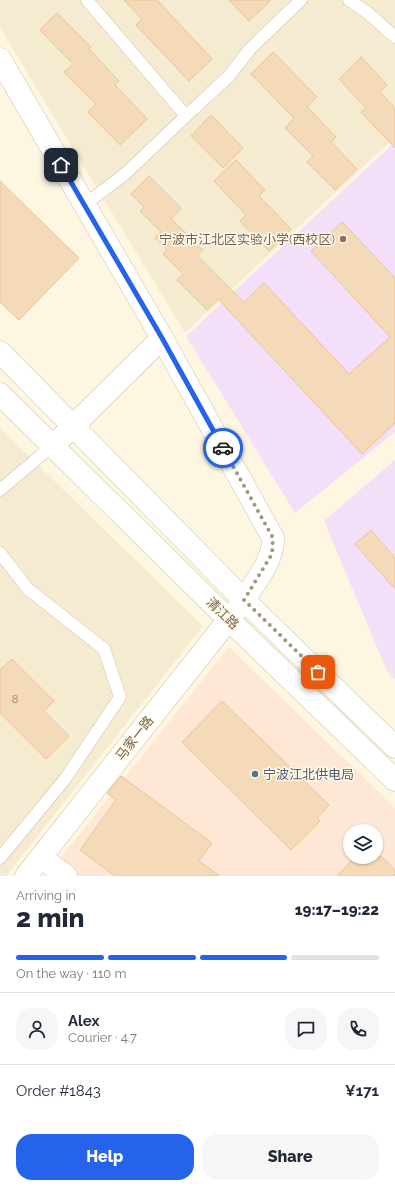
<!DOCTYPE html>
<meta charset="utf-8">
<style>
:root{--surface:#fff;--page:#f6f6f7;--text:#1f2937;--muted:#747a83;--line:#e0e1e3;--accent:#2563eb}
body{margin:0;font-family:Raleway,"Noto Sans SC",sans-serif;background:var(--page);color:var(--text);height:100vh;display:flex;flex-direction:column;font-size:15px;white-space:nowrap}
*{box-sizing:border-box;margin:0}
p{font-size:13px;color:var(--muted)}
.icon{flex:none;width:22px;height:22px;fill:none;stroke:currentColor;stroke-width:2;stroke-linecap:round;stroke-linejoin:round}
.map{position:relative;height:876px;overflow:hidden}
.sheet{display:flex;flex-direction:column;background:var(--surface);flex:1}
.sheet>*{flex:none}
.tools{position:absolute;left:343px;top:824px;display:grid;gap:8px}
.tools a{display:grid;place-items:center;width:40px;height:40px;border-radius:50%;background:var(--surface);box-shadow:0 1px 3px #0004;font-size:20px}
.pin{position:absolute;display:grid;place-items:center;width:34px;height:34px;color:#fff;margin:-17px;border-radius:8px;box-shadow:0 2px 6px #0006}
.courier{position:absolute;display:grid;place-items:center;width:40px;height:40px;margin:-20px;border:3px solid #2563eb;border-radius:50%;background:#fff;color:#222;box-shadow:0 1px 5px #0007}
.head em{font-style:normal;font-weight:800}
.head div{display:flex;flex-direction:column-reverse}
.head{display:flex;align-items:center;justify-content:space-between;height:68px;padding:0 16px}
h1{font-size:26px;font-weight:800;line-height:30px}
.bar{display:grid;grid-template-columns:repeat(4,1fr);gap:6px 4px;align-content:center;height:48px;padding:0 16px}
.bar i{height:5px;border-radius:3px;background:var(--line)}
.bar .selected{background:var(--accent)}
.bar p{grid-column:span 4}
.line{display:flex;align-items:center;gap:10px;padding:0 16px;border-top:1px solid var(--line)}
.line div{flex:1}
.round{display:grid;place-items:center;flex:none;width:42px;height:42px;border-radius:16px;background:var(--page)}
.action{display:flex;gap:8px;margin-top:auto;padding:8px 16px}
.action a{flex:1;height:46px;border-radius:16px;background:var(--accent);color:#fff;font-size:16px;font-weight:800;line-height:46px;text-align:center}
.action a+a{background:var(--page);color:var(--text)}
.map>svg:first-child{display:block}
.residential{fill:#f5ebd0}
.commercial{fill:#fee8d5;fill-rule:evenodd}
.education{fill:#f4dff9}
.building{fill:#f4dab8;stroke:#e8c497}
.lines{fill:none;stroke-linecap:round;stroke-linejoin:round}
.lane-casing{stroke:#cfc0a8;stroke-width:13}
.secondary-casing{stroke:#d2c1a5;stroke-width:23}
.lane{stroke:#fff;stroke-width:12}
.secondary{stroke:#fff;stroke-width:22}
.done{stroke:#a5957d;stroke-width:4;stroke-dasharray:0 7.2}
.route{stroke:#2563eb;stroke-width:5}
.education-dot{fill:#8d6e63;stroke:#fffae9;stroke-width:1.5}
.service-dot{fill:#5c6f8a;stroke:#fffae9;stroke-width:1.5}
.labels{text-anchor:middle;stroke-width:3;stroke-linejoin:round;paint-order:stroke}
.number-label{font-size:11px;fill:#967e63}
.education-label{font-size:13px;fill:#785e54;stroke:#fffae9;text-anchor:end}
.street-label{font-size:13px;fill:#766047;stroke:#fffae9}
.service-label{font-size:13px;fill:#4e5e75;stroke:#fffae9;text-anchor:start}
</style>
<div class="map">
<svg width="395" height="876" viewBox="0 0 395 876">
<rect width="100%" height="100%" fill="#fdf7e2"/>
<!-- residential -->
<g class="residential">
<polygon points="0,0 395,0 395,137 185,333 0,28"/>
<polygon points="0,428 203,626 6,876 0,876"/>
</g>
<!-- commercial -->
<path class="commercial" d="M229 647 395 808V876H46ZM350 831H376V857H350Z"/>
<!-- education -->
<g class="education">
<polygon points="395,142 395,432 295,513 186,336"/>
<polygon points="395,460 395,680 387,671 324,521"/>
</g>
<!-- building -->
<g class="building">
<polygon points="124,0 157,0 212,59 189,81 136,25 142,19"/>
<polygon points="229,0 271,0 249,21"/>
<polygon points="57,13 91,47 89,49 119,81 115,85 147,119 120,145 88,112 96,104 64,72 73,64 40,30"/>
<polygon points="273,52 317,97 307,107 336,137 331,142 357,169 335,190 307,162 313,156 285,128 294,118 251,74"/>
<polygon points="361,57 387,85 380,92 395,108 395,148 361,112 366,108 339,79"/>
<polygon points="211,115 243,148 223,168 191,136"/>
<polygon points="236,160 265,190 259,196 291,229 269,251 240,221 246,215 214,181"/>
<polygon points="149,176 181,208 171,219 203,250 197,256 244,302 264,283 349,374 390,337 311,251 342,222 395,278 395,423 362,454 218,299 207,310 177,280 183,274 163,254 167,250 155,238 161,232 140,211 144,207 131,194"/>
<polygon points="0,181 79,258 19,320 0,302"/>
<polygon points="371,530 395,558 395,589 355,544"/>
<polygon points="12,659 54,701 44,711 69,736 46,759 0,713 0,670"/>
<polygon points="222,701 329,805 317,818 320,821 291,850 182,742"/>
<polygon points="121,776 212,843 199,861 220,876 115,876 80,850 116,800 107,793"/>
<polygon points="355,857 382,857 395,870 395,876 337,876"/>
</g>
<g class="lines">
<!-- lane casing -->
<g class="lane-casing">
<g id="lane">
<polyline points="87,0 186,116"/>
<polyline points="349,0 368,13 395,37"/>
<polyline points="84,205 125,174 186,116 229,76 250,49 301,0"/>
<polyline points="0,490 53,445"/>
<polyline points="0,553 28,589 104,649 120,697 65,779 0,858"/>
</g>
</g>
<!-- secondary casing -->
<g class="secondary-casing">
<g id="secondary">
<path d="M0 59 162 338 273 538C274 560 255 582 244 600L26 876"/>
<polyline points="0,352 244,600 395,747"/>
<polyline points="0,394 228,619 395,780"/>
<polyline points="63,436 162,338"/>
<polyline points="41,857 66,876"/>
</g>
</g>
<!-- lane -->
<use href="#lane" class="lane"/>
<!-- secondary -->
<use href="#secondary" class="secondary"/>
</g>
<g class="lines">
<!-- done -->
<polyline class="done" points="223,448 273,538 272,554 244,600 318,672"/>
<!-- route -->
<polyline class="route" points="61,165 162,338 223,448"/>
</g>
<!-- markers -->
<circle class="education-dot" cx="343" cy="239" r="4"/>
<circle class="service-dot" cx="255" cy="774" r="4"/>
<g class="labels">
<!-- number labels -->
<g class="number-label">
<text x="15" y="703">8</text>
</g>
<!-- education labels -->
<g class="education-label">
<text x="335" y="244">宁波市江北区实验小学(西校区)</text>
</g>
<!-- street labels -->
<g class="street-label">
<text transform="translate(223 613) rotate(44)" y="5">清江路</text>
<text transform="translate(134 738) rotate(-52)" y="5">马家一路</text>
</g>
<!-- service labels -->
<g class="service-label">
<text x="263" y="779">宁波江北供电局</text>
</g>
</g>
</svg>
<div class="tools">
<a><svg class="icon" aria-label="layers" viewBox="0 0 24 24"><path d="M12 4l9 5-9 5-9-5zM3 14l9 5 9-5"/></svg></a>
</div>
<div class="pin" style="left:318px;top:672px;background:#ea580c"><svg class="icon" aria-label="bag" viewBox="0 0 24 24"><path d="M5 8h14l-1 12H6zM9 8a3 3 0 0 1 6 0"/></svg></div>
<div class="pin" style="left:61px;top:165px;background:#1f2937"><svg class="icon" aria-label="home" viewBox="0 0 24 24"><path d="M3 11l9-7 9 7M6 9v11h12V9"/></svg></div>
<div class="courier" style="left:223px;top:448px"><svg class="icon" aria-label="car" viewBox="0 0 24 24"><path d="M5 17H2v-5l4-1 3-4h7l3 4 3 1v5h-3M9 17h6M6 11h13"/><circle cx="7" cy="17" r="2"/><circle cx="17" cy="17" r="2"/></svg></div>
</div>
<section class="sheet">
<div class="head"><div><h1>2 min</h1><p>Arriving in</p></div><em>19:17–19:22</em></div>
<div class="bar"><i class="selected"></i><i class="selected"></i><i class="selected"></i><i></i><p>On the way · 110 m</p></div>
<div class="line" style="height:72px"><a class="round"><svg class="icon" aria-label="person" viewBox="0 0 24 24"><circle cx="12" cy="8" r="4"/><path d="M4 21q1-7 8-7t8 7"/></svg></a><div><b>Alex</b><p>Courier · 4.7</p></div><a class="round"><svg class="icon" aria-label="chat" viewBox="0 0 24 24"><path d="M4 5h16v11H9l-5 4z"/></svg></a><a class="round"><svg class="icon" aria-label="phone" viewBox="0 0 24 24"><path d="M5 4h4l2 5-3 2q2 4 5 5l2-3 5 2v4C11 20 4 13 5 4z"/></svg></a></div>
<div class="line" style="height:52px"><div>Order #1843</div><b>¥171</b></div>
<div class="action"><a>Help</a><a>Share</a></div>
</section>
